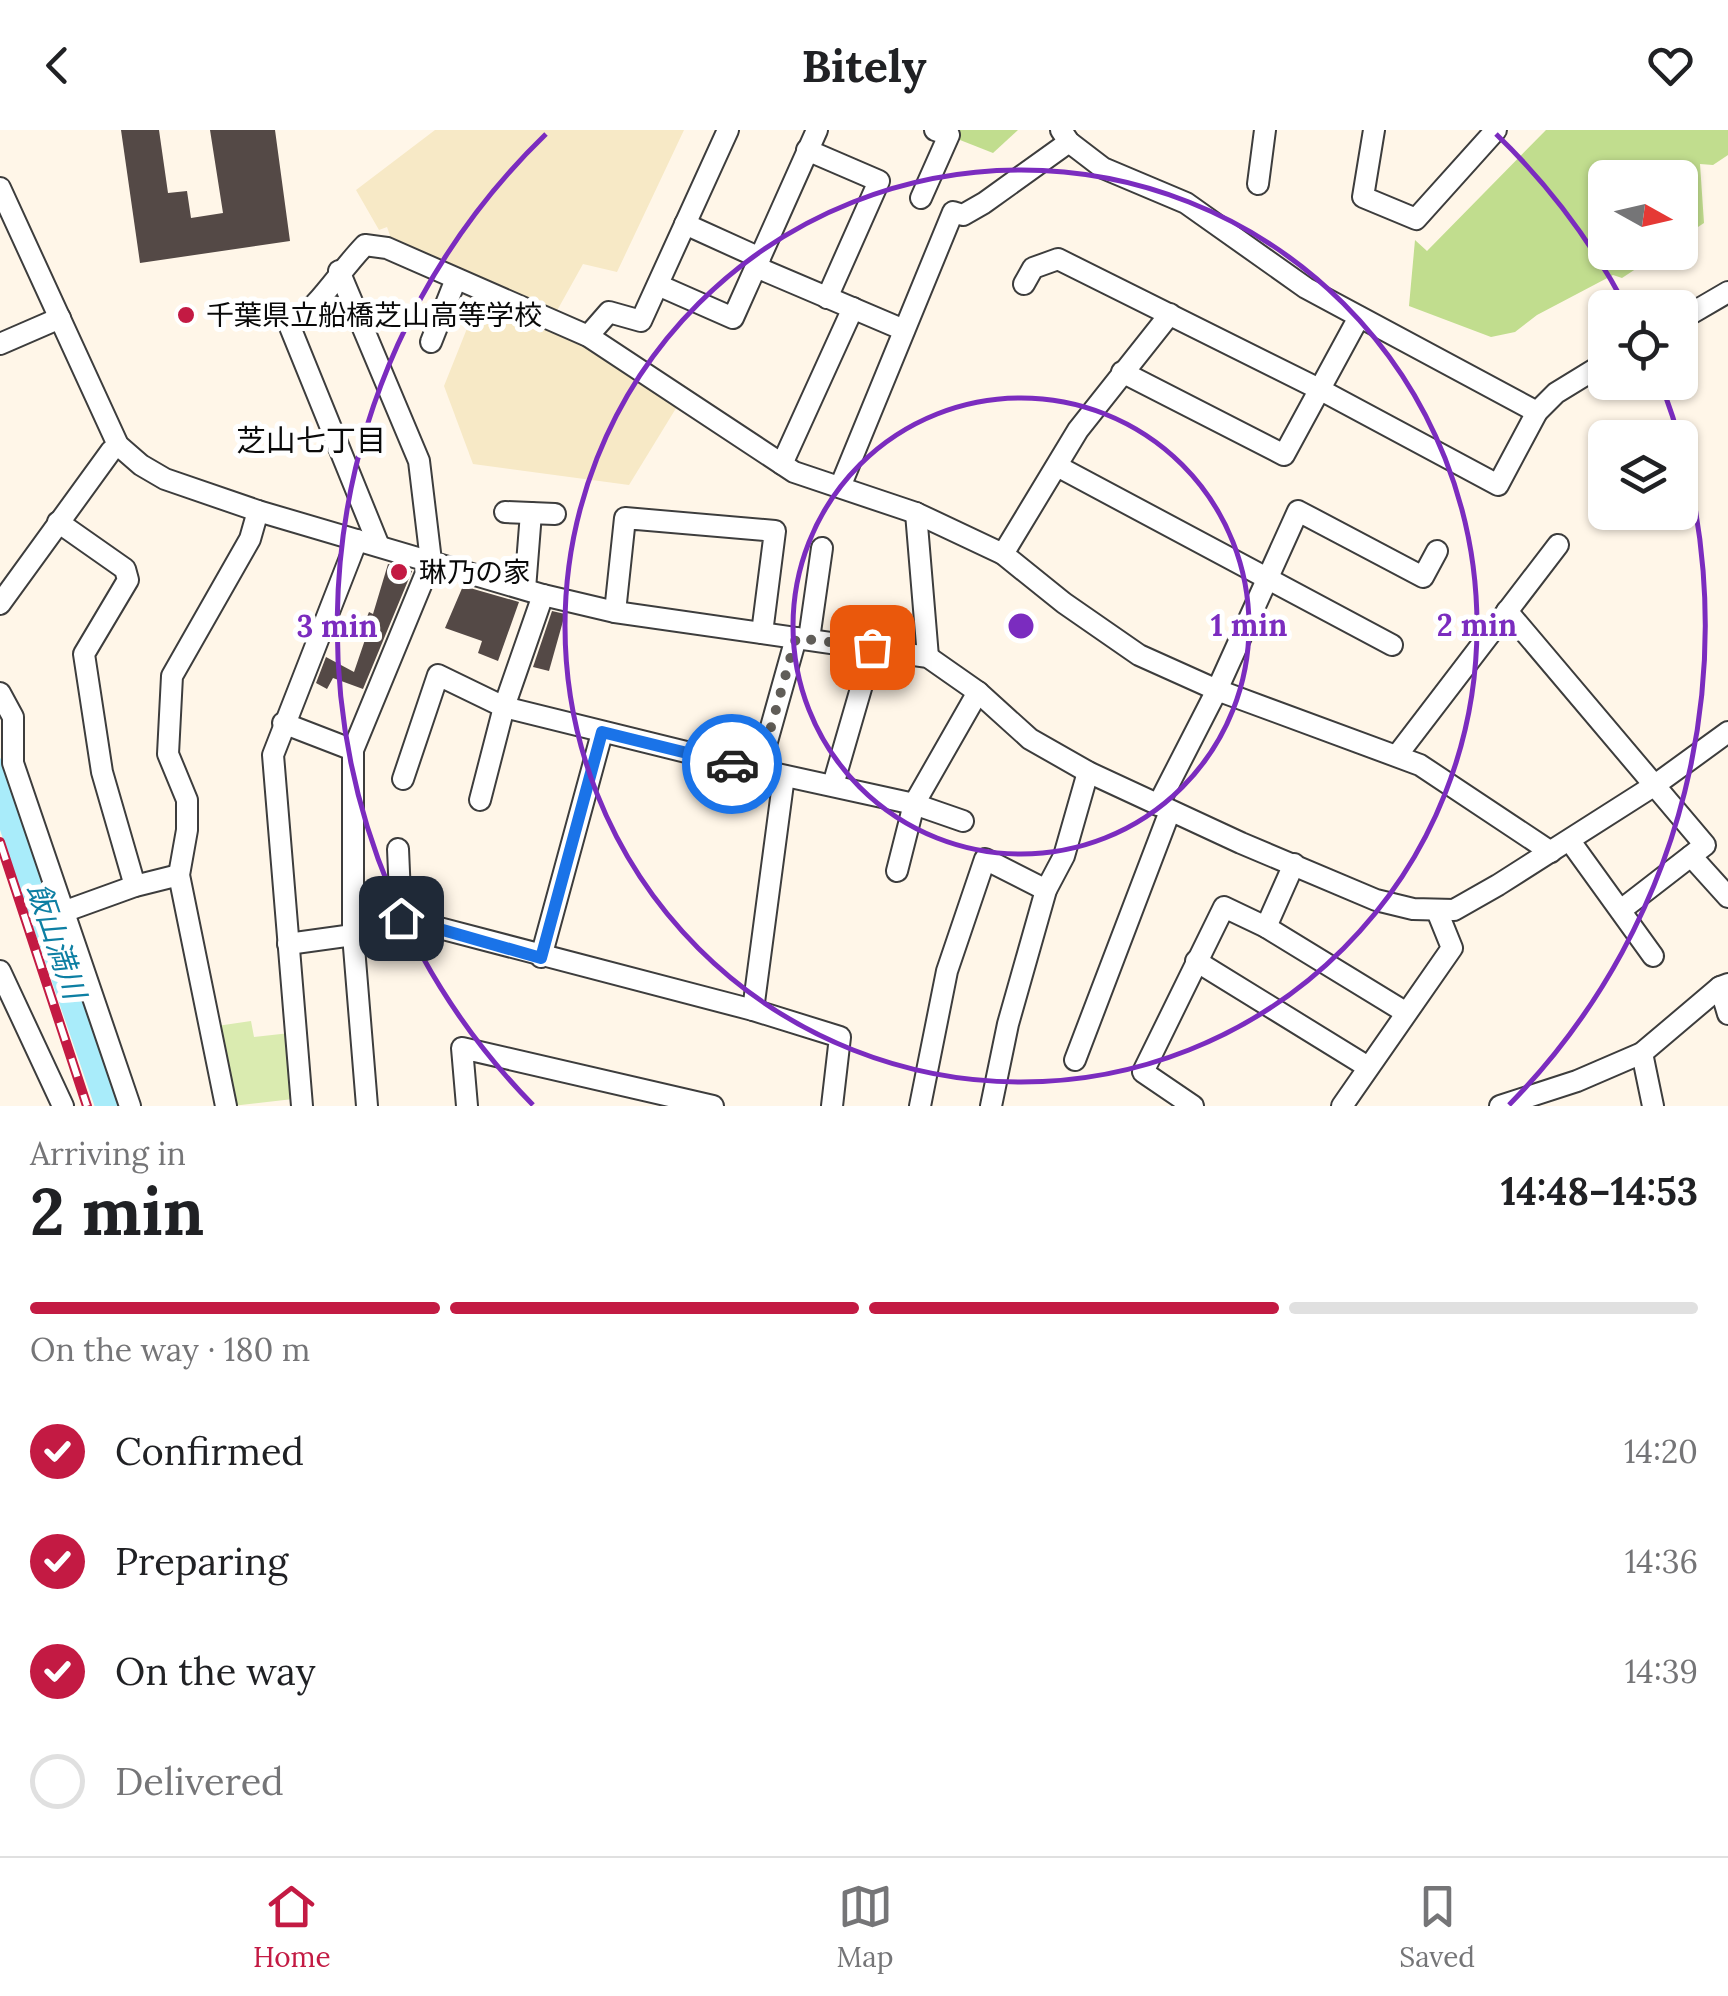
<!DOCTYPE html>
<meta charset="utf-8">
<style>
:root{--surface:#fff;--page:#f2f2f2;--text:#202124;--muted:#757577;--line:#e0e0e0;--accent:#c31a43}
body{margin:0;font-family:Lora,"Noto Sans JP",serif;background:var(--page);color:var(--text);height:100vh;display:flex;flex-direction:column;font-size:38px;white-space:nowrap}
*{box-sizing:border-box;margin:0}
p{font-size:32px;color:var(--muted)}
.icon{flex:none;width:55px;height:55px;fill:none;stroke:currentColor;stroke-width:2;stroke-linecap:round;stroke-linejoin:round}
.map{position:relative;height:976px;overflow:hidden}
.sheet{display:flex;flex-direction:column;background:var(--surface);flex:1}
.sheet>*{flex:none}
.needle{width:65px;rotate:98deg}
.fabs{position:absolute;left:1588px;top:30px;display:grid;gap:20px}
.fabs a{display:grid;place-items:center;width:110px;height:110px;border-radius:15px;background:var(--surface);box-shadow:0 2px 8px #0004;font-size:50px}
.pin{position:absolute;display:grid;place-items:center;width:85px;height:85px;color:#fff;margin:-42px;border-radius:20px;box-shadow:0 5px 15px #0006}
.courier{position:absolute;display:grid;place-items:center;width:100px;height:100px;margin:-50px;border:8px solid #1a73e8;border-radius:50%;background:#fff;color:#222;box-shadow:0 2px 12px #0007}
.summary em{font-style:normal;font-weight:700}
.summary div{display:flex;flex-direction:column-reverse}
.summary{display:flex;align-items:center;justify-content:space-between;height:170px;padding:0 30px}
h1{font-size:65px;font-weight:700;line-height:75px}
.bar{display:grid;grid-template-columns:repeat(4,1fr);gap:15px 10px;align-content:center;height:120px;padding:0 30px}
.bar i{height:12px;border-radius:8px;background:var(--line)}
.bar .current{background:var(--accent)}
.bar p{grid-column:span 4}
ol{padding:0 30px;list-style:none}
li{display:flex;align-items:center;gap:30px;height:110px}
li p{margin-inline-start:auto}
li .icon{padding:10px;border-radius:50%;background:var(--accent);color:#fff;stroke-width:4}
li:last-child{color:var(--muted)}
li i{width:55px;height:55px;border:5px solid var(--line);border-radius:50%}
header{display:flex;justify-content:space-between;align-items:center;height:130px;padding:0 30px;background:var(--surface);font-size:45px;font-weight:700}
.menu{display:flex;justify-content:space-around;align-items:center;height:140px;border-top:2px solid var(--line);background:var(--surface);font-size:28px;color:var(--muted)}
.menu a{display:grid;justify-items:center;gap:5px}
.menu .current{color:var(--accent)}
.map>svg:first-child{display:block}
.farmland{fill:#f7e9c6}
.green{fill:#daebb0}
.forest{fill:#c1dd8e}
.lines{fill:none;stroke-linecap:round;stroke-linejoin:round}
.river{stroke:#a9ecfa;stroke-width:35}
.building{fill:#544946}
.minor-casing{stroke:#3d3d3d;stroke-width:24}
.minor{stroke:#fff;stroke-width:20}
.rail-casing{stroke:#c31a43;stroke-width:10}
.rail{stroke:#fff;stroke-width:6;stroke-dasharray:19;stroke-linecap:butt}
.done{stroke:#605d58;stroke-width:10;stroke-dasharray:0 18}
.route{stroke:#1a73e8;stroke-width:12}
.ring{fill:none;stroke:#7b2cbf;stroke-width:5}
.poi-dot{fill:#c31a43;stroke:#fff;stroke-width:4}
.labels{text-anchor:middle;stroke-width:10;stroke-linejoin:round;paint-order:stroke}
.poi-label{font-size:28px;fill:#0a0a0a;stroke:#fff;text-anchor:start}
.neighbourhood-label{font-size:30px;fill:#0a0a0a;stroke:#fff}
.water-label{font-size:30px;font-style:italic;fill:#0d7fa3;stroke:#fff}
.centre{fill:#7b2cbf;stroke:#fff;stroke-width:5}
.ring-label{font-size:30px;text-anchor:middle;font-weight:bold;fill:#7b2cbf;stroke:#fff;stroke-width:10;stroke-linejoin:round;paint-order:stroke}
</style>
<header><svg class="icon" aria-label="back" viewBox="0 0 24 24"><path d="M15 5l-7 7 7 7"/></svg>Bitely<svg class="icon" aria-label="heart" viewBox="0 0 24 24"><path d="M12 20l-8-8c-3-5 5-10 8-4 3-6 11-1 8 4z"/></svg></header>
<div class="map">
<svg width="1728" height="976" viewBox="0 0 1728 976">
<rect width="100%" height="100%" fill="#fff6e8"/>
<!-- farmland -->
<g class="farmland">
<polygon points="435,0 684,0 617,142 583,134 554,186 392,111 387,97 379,100 356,60"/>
<polygon points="480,166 593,217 678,275 629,355 473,334 444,256"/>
</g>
<!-- green -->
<polygon class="green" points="251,891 254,907 290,903 293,969 232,976 217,896"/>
<!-- forest -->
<g class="forest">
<polygon points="947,0 1018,0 993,23 960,10"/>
<polygon points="1546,0 1728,0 1728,25 1713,35 1700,34 1704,93 1680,109 1680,48 1605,48 1605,122 1660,123 1622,148 1613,145 1537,185 1515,202 1491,207 1409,176 1415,110 1427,121"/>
</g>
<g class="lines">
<!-- river -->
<polyline class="river" points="0,646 113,976"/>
</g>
<!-- building -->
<g class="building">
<polygon points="121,0 159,0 168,63 187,61 191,88 223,83 210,0 275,0 290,111 140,133"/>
<polygon points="388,434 412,441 363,559 333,548 327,559 316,553 326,527 354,542 368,501 362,499 369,482 373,484"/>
<polygon points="463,456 519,472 498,531 478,523 482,511 445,498"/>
<polygon points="552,481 565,484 549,541 533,537"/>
</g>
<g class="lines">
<!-- minor casing -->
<g class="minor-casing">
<g id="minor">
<polyline points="1061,0 1069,12 1103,38 1186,73 1306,158 1537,282"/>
<polyline points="1374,0 1363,67 1416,89 1496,0"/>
<polyline points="807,20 879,51 827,168"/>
<polyline points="1258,54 1265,0"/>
<polyline points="0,58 118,315 141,335 165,349 258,381 543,465 615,482 928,527 978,562 1030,609 1088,642 1241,713 1376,770 1413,779 1454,780 1498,755 1655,655 1728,602"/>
<polyline points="921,68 949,5 935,0"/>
<polyline points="685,94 760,128"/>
<polyline points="756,137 904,200"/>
<polyline points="339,141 419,331 431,431 353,620 353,805 367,976"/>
<polyline points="1024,154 1033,138 1058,129 1319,259 1498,355 1537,282 1556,263 1605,233"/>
<polyline points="658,155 733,188 817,0"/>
<polyline points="1680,190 1728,162"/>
<polyline points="588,206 609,182 641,191 728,0"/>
<polyline points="431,212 456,149"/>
<polyline points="0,214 60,188"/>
<polyline points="1122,242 1284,325 1359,187"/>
<polyline points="782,334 853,178"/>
<polyline points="1057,336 1392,515"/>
<polyline points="840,357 953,82 963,85 984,73 1069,12"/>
<polyline points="505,382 555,384"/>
<polyline points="916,383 928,527"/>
<polyline points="58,392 125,439 128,450 84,524 102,642 135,756"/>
<path d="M379 416 290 197C320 175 339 142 365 115L387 118 588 206 794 342 916 383 1003 424 1064 473 1139 525 1217 560 1420 635 1551 722"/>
<polyline points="1003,424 1078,300 1170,184"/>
<polyline points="525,459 531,383"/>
<polyline points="0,474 111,321 118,315"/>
<polyline points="1507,481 1705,715 1621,780"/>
<polyline points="615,482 625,388 775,401 762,503"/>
<polyline points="809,509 822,418"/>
<polyline points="0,563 13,587 13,633 130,976"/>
<polyline points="283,593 353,620"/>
<polyline points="1398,624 1558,415"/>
<polyline points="759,640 796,508"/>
<polyline points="403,649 438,545 504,577 759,640 914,674 963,691"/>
<polyline points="833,655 873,517"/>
<polyline points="480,670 504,577 543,465"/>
<polyline points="1158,675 1217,560 1298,381 1423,447 1437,421"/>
<polyline points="1570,711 1653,826"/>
<polyline points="398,719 401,788 753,880 840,907 832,976"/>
<polyline points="1691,726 1728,767"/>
<polyline points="897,741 914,674 978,562"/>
<polyline points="63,782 135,756 179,745"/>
<polyline points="1266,797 1294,734"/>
<polyline points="288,814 353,805"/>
<polyline points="541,827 602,603"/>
<polyline points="1196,831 1368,937"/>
<polyline points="0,841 63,976"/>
<polyline points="1720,857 1728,884"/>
<polyline points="753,880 784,646"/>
<polyline points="1642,923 1653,976"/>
<polyline points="1075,930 1170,681"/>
<polyline points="226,976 179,745 187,700 187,670 168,624 172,546 250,409 258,381"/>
<polyline points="302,976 273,625 357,410"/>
<polyline points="467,976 462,918 713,976"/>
<polyline points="920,976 947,841 985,729 1046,760"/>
<polyline points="991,976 1008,894 1046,760 1064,726 1088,642"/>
<polyline points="1193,976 1143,942 1224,777 1266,797 1405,882"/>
<polyline points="1342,976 1452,818 1437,781"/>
<polyline points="1500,976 1577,951 1642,923 1720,857 1728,854"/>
</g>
</g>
<!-- minor -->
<use href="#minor" class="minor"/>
<!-- rail casing -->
<g class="rail-casing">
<polyline id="rail" points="0,712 87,976"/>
</g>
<!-- rail -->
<use href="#rail" class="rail"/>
</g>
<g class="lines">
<!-- done -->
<polyline class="done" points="732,634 759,640 796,508 872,517"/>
<!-- route -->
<polyline class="route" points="401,788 541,828 602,602 732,634"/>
</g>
<!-- distance rings -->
<g class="ring">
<circle cx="1021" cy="496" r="228"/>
<circle cx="1021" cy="496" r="456"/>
<path d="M533 975A684 684 0 0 1 546 4M1496 4A684 684 0 0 1 1625 175M1662 256A684 684 0 0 1 1509 975"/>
</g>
<!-- markers -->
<g class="poi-dot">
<circle cx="186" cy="185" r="10"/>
<circle cx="399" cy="442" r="10"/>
</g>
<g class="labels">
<!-- poi labels -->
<g class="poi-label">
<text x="206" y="195">千葉県立船橋芝山高等学校</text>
<text x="419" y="452">琳乃の家</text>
</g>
<!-- neighbourhood labels -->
<g class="neighbourhood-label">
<text x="311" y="321">芝山七丁目</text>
</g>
<!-- water labels -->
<g class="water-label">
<text transform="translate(56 811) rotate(71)" y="10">飯山満川</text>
</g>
</g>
<circle cx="1021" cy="496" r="15" class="centre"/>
<g class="ring-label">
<text x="1249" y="506">1 min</text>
<text x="1477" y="506">2 min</text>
<text x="337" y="507">3 min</text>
</g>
</svg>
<div class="fabs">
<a><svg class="needle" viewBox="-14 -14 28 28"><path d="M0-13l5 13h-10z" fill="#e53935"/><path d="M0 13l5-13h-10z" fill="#757577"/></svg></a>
<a><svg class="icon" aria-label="locate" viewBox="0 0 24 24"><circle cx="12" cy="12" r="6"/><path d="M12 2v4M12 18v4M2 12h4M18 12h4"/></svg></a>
<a><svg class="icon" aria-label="layers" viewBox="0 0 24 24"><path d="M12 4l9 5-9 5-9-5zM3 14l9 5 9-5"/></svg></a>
</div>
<div class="pin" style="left:872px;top:517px;background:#ea580c"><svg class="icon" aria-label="bag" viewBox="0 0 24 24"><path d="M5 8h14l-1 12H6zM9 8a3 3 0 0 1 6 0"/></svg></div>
<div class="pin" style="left:401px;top:788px;background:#1f2937"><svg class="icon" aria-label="home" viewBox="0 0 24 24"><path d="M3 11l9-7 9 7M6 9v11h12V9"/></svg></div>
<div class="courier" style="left:732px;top:634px"><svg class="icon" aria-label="car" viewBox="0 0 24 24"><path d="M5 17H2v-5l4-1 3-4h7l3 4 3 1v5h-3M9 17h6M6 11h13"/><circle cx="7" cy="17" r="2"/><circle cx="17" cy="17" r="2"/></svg></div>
</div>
<section class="sheet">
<div class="summary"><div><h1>2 min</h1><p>Arriving in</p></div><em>14:48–14:53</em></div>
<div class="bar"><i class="current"></i><i class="current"></i><i class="current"></i><i></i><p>On the way · 180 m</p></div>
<ol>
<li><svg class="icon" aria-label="check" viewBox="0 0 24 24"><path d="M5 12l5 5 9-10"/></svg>Confirmed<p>14:20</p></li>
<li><svg class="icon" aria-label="check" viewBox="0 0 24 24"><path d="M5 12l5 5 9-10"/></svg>Preparing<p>14:36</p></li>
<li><svg class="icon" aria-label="check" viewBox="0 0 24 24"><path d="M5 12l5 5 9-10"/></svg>On the way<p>14:39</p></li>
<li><i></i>Delivered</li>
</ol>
</section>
<nav class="menu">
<a class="current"><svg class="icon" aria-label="home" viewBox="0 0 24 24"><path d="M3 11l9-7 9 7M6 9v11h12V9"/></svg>Home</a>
<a><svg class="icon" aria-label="map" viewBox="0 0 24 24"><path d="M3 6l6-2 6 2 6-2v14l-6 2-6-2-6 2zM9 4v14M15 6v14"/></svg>Map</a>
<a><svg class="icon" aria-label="saved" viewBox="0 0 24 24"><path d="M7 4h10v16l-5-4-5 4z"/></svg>Saved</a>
</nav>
